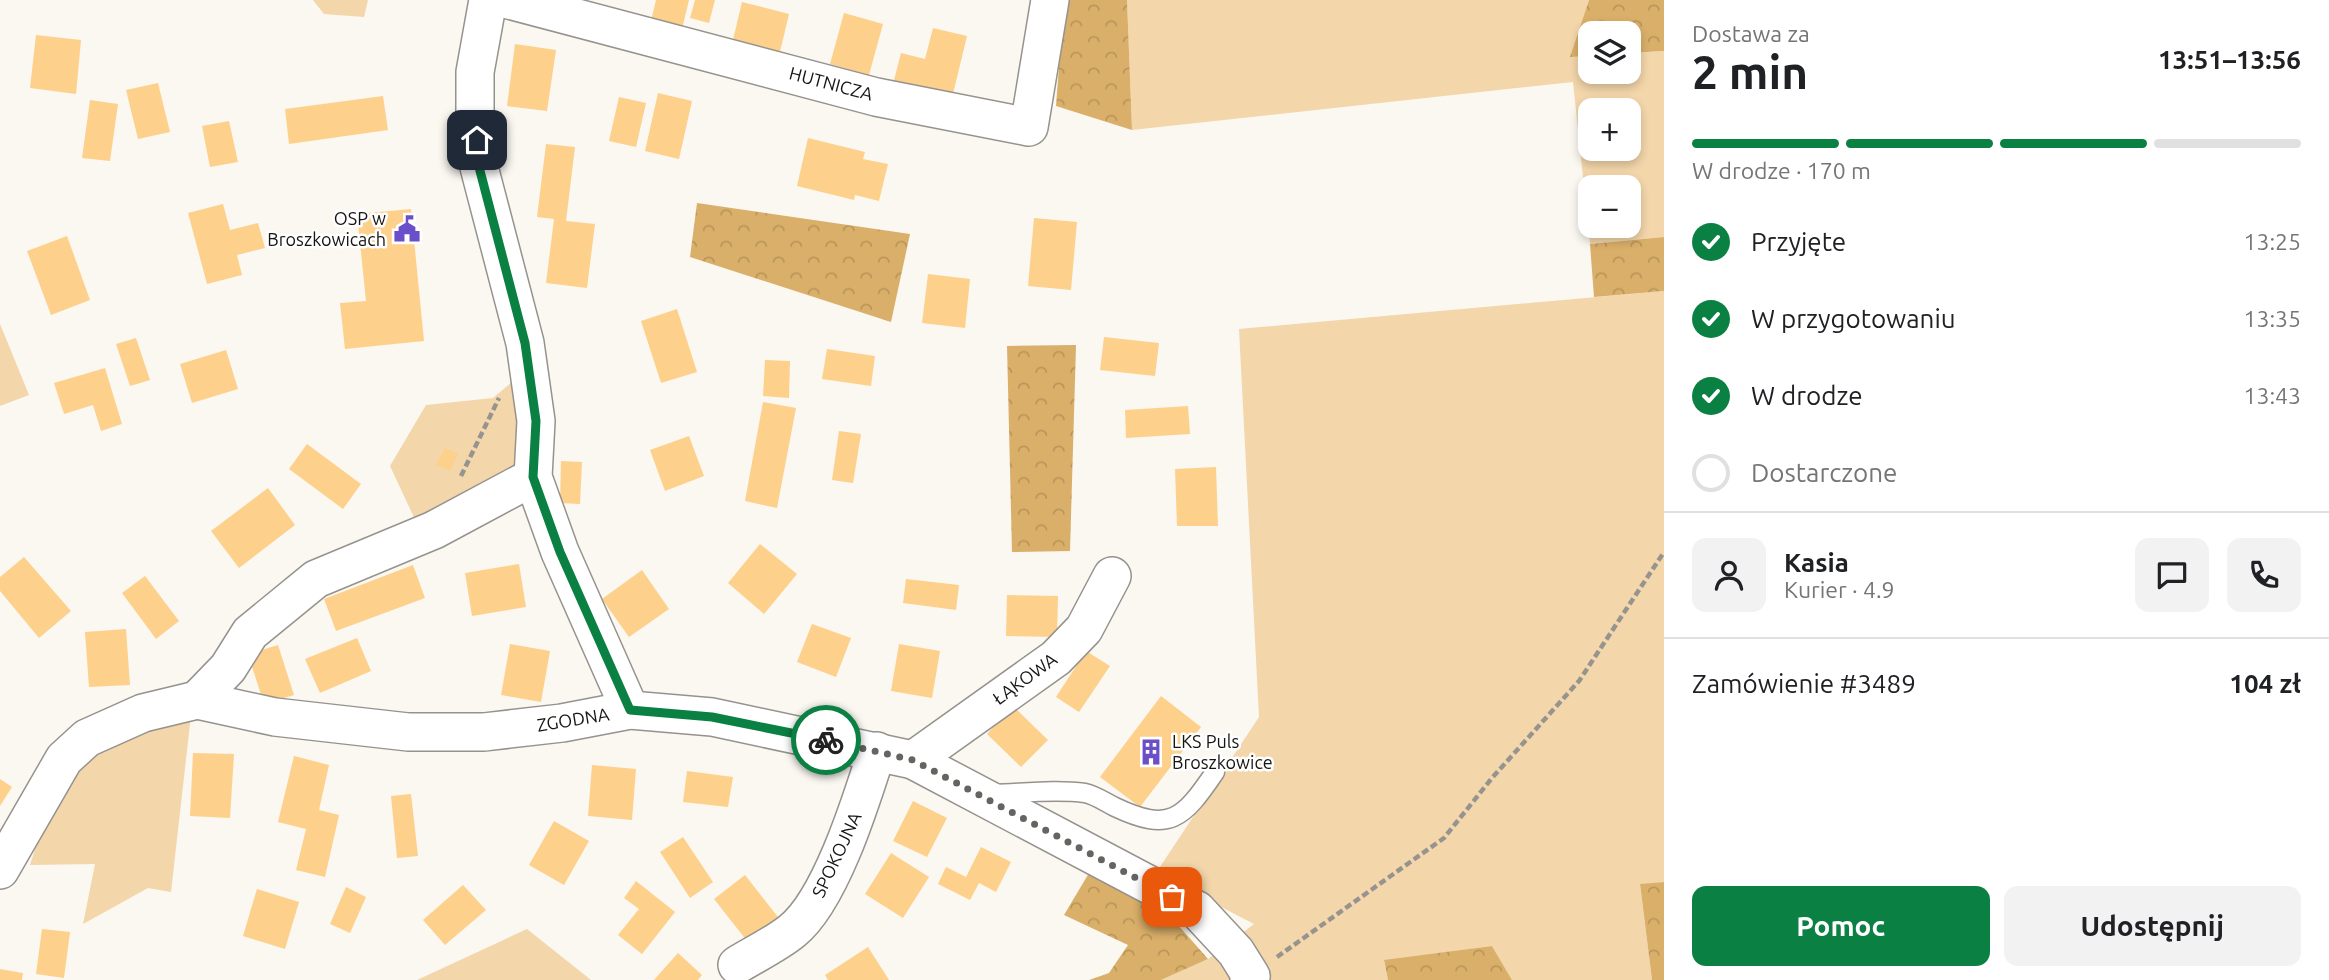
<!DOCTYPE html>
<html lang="pl">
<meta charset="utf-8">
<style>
:root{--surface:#fff;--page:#f2f2f2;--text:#202124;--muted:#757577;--line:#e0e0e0;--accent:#0b8043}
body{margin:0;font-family:Ubuntu,sans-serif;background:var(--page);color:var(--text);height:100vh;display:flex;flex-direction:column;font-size:26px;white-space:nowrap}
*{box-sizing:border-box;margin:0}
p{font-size:23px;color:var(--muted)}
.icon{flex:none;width:38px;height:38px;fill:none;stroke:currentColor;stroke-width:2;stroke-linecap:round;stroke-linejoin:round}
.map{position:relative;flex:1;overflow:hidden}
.panel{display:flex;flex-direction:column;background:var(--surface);width:665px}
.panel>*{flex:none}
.tools{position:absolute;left:1578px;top:21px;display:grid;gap:14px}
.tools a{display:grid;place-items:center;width:63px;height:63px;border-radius:14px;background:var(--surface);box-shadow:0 4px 10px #0003;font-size:35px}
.pin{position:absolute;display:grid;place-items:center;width:60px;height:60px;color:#fff;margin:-30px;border-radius:14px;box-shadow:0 4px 10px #0006}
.courier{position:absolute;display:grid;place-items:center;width:70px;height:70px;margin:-35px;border:5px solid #0b8043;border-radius:50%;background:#fff;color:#222;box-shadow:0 2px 9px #0007}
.summary em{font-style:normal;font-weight:700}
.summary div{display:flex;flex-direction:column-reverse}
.summary{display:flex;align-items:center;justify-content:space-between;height:119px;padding:0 28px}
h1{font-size:46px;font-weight:700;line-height:52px}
.bar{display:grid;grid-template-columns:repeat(4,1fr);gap:10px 7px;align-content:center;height:84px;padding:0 28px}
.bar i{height:9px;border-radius:5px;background:var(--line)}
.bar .on{background:var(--accent)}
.bar p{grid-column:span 4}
.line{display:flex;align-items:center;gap:18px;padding:0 28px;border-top:2px solid var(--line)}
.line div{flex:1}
.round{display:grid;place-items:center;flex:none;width:74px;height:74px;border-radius:14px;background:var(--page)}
ol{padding:0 28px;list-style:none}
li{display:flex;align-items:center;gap:21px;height:77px}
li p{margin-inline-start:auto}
li .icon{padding:7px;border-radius:50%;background:var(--accent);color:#fff;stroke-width:4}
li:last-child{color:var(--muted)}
li i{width:38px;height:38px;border:4px solid var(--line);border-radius:50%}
.primary-button{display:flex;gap:14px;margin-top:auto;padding:14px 28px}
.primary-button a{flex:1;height:80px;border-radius:14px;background:var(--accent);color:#fff;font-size:28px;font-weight:700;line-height:80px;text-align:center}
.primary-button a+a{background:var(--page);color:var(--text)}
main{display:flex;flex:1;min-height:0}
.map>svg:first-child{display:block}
.green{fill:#f3d6aa;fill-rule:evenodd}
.forest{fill:url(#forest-crowns)}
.building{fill:#fdd18b}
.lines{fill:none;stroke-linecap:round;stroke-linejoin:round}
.service-casing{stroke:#96928d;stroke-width:21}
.minor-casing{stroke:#96928d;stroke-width:40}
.path{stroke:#979490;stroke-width:4.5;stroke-dasharray:7 3.5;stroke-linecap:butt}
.service{stroke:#fff;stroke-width:18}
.minor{stroke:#fff;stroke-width:37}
.done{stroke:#666461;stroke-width:7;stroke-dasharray:0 12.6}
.route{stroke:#0b8043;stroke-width:9}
.labels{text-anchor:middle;stroke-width:5;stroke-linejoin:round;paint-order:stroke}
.street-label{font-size:18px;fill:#161513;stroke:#fff}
.poi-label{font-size:18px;fill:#161513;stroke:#fff;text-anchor:end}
</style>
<main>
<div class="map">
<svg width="1664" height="980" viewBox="0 0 1664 980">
<defs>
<pattern id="forest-crowns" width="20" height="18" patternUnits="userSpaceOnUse" patternTransform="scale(1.75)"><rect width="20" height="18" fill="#daaf69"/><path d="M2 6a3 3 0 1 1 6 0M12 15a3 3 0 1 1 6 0" fill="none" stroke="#ba965a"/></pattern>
</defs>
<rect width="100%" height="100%" fill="#fbf7f1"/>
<!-- green -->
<g class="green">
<polygon points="313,0 368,0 364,17 324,14"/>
<path d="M1127 0H1589L1571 57 1591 56V72H1629V53L1664 51V237L1590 244 1573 82 1132 130ZM1591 110H1629V149H1591ZM1591 187H1629V226H1591Z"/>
<polygon points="1664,291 1664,882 1640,885 1652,980 1512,980 1492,946 1384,961 1388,980 1161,980 1208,959 1254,924 1156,873 1259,717 1239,329"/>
<polygon points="0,324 29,395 0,406"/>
<polygon points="512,382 524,417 519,459 498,486 419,528 390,466 426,405 493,398"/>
<polygon points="191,715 171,892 148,888 83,924 95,864 30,865 51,800 78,756"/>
<polygon points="527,929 591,980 417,980"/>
</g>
<!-- forest -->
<g class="forest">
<polygon points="1064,0 1127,0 1132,130 1056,106"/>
<polygon points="1589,0 1664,0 1664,51 1629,53 1629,33 1591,33 1591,56 1570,57"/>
<polygon points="697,203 910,234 891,322 690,257"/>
<polygon points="1664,237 1664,291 1594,297 1590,244"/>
<polygon points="1076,345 1070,551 1012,552 1007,346"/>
<polygon points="1089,873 1171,917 1208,959 1161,980 1089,980 1109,973 1128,945 1064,915"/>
<polygon points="1664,882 1664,980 1652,980 1640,884"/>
<polygon points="1492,946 1512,980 1388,980 1384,960"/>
</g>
<!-- building -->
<g class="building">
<polygon points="656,0 689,0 682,29 651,21"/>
<polygon points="695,0 715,0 709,23 690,18"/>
<polygon points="742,2 789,14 779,56 732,44"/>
<polygon points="844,13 883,24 869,75 830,64"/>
<polygon points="933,28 967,36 952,98 893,84 901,53 925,59"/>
<polygon points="36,35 81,40 76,94 30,88"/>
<polygon points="515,44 556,50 547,111 507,106"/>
<polygon points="158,83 170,132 138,139 126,90"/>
<polygon points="658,93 692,101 679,159 645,151"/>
<polygon points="383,96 388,130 289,144 285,109"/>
<polygon points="619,97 646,103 636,147 609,141"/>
<polygon points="90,100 118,104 110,161 82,158"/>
<polygon points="229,121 238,162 210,167 202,126"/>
<polygon points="808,138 865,152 863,159 888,164 879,201 855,195 854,200 797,186"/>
<polygon points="546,144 575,147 566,221 595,224 587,288 546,283 554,219 537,217"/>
<polygon points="223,204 230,230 258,223 265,248 237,255 242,275 207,284 188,213"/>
<polygon points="411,209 424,341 345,349 340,303 366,301 357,214"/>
<polygon points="1034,218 1077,222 1071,290 1028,286"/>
<polygon points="67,236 90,300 51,315 27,251"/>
<polygon points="928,274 970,279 965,328 922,323"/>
<polygon points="677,309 697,372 661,383 641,321"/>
<polygon points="1104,337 1159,343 1155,376 1100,370"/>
<polygon points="136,338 150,380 130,386 116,344"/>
<polygon points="827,349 875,356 871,386 822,379"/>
<polygon points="226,350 238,389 192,403 180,364"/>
<polygon points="765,360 790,361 789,398 763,396"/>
<polygon points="105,368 122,424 101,431 93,405 64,414 54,383"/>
<polygon points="763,402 796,408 777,508 745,501"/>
<polygon points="1188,406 1190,434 1126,438 1125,410"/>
<polygon points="839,431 861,434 853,483 832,480"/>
<polygon points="689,436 704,476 665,491 650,450"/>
<polygon points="307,444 361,484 343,509 289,469"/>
<polygon points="445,448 458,454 450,471 436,465"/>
<polygon points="561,461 582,462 580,504 560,503"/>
<polygon points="1216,467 1218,526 1177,526 1175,469"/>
<polygon points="268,488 295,525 239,568 211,531"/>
<polygon points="760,544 797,574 764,614 728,583"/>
<polygon points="24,557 71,611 39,638 0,591 0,577"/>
<polygon points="519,564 526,607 472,616 465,573"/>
<polygon points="413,565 425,598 336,631 324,599"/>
<polygon points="642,570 669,609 629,637 602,599"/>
<polygon points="145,576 179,621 156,639 122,593"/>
<polygon points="906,579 959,585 956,610 903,603"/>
<polygon points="1007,595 1058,596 1057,637 1006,636"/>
<polygon points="812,624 851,638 836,677 797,662"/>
<polygon points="126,629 130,685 89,687 85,632"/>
<polygon points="357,638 371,671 320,693 305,659"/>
<polygon points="510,644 550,651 541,702 501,695"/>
<polygon points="899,644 940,651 932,698 891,691"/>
<polygon points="278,645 294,695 264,704 248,654"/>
<polygon points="1086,651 1110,666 1079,712 1056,697"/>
<polygon points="1161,696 1201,727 1140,807 1100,777"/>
<polygon points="1013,706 1048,740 1021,767 987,734"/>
<polygon points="193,753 234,754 230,818 190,816"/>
<polygon points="294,756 329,765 319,810 339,815 325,877 296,870 306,829 278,822"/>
<polygon points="592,765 636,769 632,820 588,816"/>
<polygon points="687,771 733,777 728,807 683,802"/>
<polygon points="0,779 12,787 0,806"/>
<polygon points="411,794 418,856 397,858 391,796"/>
<polygon points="913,801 947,818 927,857 893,841"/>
<polygon points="554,821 589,841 564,885 529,865"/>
<polygon points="683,837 713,882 690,898 660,852"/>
<polygon points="981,847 1011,862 996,892 979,883 970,900 938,884 946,867 966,877"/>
<polygon points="891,853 929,877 903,918 865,894"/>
<polygon points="745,875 778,917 747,941 714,899"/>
<polygon points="636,881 675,912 642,954 618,935 639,909 624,898"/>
<polygon points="463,885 486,910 445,945 423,920"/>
<polygon points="346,887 366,897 350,933 330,924"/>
<polygon points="257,889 299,902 285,949 243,936"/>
<polygon points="42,929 70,932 64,978 36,974"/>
<polygon points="868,947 889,980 828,980 825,975"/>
<polygon points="678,953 702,975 698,980 654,980"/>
<polygon points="0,969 23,973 22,980 0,980"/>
</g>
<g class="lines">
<!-- service casing -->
<g class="service-casing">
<path id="service" d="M994 794C1024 793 1056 789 1085 793 1095 795 1105 802 1115 807 1170 833 1183 819 1215 772"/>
</g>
<!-- minor casing -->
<g class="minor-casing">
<g id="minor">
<polyline points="488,0 475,72 475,113 479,167 525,343 536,421 533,477 560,552 630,710"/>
<polyline points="509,0 876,97 1029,127 1050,0"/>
<polyline points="197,700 228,668 250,633 316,579 434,530 533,477"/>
<polyline points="913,760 1056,658 1084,629 1112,576"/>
<polyline points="0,870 64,759 87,738 143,713 197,700 275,717 408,732 484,732 562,723 630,710 712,717 913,760 1197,910 1236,952 1251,976 1249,980"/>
<path d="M737 965C755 954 776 944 792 931 831 900 862 798 877 751"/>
</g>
</g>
<!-- path -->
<g class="path">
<polyline points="461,476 499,398"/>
<polyline points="1277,957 1444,838 1492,778 1579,681 1664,552"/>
</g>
<!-- service -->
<use href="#service" class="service"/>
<!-- minor -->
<use href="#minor" class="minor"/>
</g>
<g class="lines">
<!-- done -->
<polyline class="done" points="826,740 913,760 1172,897"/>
<!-- route -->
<polyline class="route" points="477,140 479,167 525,343 536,421 533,477 560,552 630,710 712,717 826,740"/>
</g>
<!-- icons -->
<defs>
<g id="civic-bare" transform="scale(2.1)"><path d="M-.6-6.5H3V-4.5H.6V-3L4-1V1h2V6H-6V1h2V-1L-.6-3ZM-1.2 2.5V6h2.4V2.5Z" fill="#6b4fc8" stroke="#fff" stroke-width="2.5" paint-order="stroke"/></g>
<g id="building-bare" transform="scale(2.1)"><path d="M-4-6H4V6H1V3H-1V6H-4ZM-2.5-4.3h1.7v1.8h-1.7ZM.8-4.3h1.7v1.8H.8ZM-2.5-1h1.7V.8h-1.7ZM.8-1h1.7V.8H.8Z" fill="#6b4fc8" stroke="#fff" stroke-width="2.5" paint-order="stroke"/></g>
</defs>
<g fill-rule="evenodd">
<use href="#civic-bare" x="407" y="229"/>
<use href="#building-bare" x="1151" y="752"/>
</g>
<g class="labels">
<!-- street labels -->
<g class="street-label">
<text transform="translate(831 84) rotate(15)" y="6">HUTNICZA</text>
<text transform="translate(1025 679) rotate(-36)" y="6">ŁĄKOWA</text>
<text transform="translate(573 720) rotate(-9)" y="6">ZGODNA</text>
<text transform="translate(837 855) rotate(-65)" y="6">SPOKOJNA</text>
</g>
<!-- poi labels -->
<g class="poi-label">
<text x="386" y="225">OSP w<tspan x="386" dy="21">Broszkowicach</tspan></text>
<text x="1172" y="748" text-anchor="start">LKS Puls<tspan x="1172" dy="21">Broszkowice</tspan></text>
</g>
</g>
</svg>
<div class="tools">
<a><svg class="icon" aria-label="layers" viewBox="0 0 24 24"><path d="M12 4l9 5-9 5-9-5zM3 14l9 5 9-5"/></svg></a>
<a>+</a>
<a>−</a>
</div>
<div class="pin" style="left:1172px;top:897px;background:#ea580c"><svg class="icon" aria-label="bag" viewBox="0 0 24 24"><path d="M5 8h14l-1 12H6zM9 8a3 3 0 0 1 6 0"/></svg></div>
<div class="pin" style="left:477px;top:140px;background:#1f2937"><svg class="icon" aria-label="home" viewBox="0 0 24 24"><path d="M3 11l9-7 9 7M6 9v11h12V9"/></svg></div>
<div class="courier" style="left:826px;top:740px"><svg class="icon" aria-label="bike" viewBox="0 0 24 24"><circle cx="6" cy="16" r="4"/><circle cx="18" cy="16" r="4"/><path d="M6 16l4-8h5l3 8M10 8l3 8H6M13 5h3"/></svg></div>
</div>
<section class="panel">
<div class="summary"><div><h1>2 min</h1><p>Dostawa za</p></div><em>13:51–13:56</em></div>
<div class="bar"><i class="on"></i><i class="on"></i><i class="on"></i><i></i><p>W drodze · 170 m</p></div>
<ol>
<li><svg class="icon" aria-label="check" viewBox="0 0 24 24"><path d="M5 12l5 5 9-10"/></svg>Przyjęte<p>13:25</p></li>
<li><svg class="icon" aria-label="check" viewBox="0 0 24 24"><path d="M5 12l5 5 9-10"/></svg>W przygotowaniu<p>13:35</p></li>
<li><svg class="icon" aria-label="check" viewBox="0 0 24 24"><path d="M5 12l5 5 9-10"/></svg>W drodze<p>13:43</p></li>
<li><i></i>Dostarczone</li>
</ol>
<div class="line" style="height:126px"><a class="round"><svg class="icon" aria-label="person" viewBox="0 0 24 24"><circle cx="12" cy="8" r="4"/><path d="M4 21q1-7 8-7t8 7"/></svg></a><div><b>Kasia</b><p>Kurier · 4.9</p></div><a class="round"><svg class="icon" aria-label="chat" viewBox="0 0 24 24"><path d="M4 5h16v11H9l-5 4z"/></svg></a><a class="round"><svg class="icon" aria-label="phone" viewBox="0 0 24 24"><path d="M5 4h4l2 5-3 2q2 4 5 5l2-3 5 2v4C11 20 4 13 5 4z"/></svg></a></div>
<div class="line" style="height:91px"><div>Zamówienie #3489</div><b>104 zł</b></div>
<div class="primary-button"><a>Pomoc</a><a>Udostępnij</a></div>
</section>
</main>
